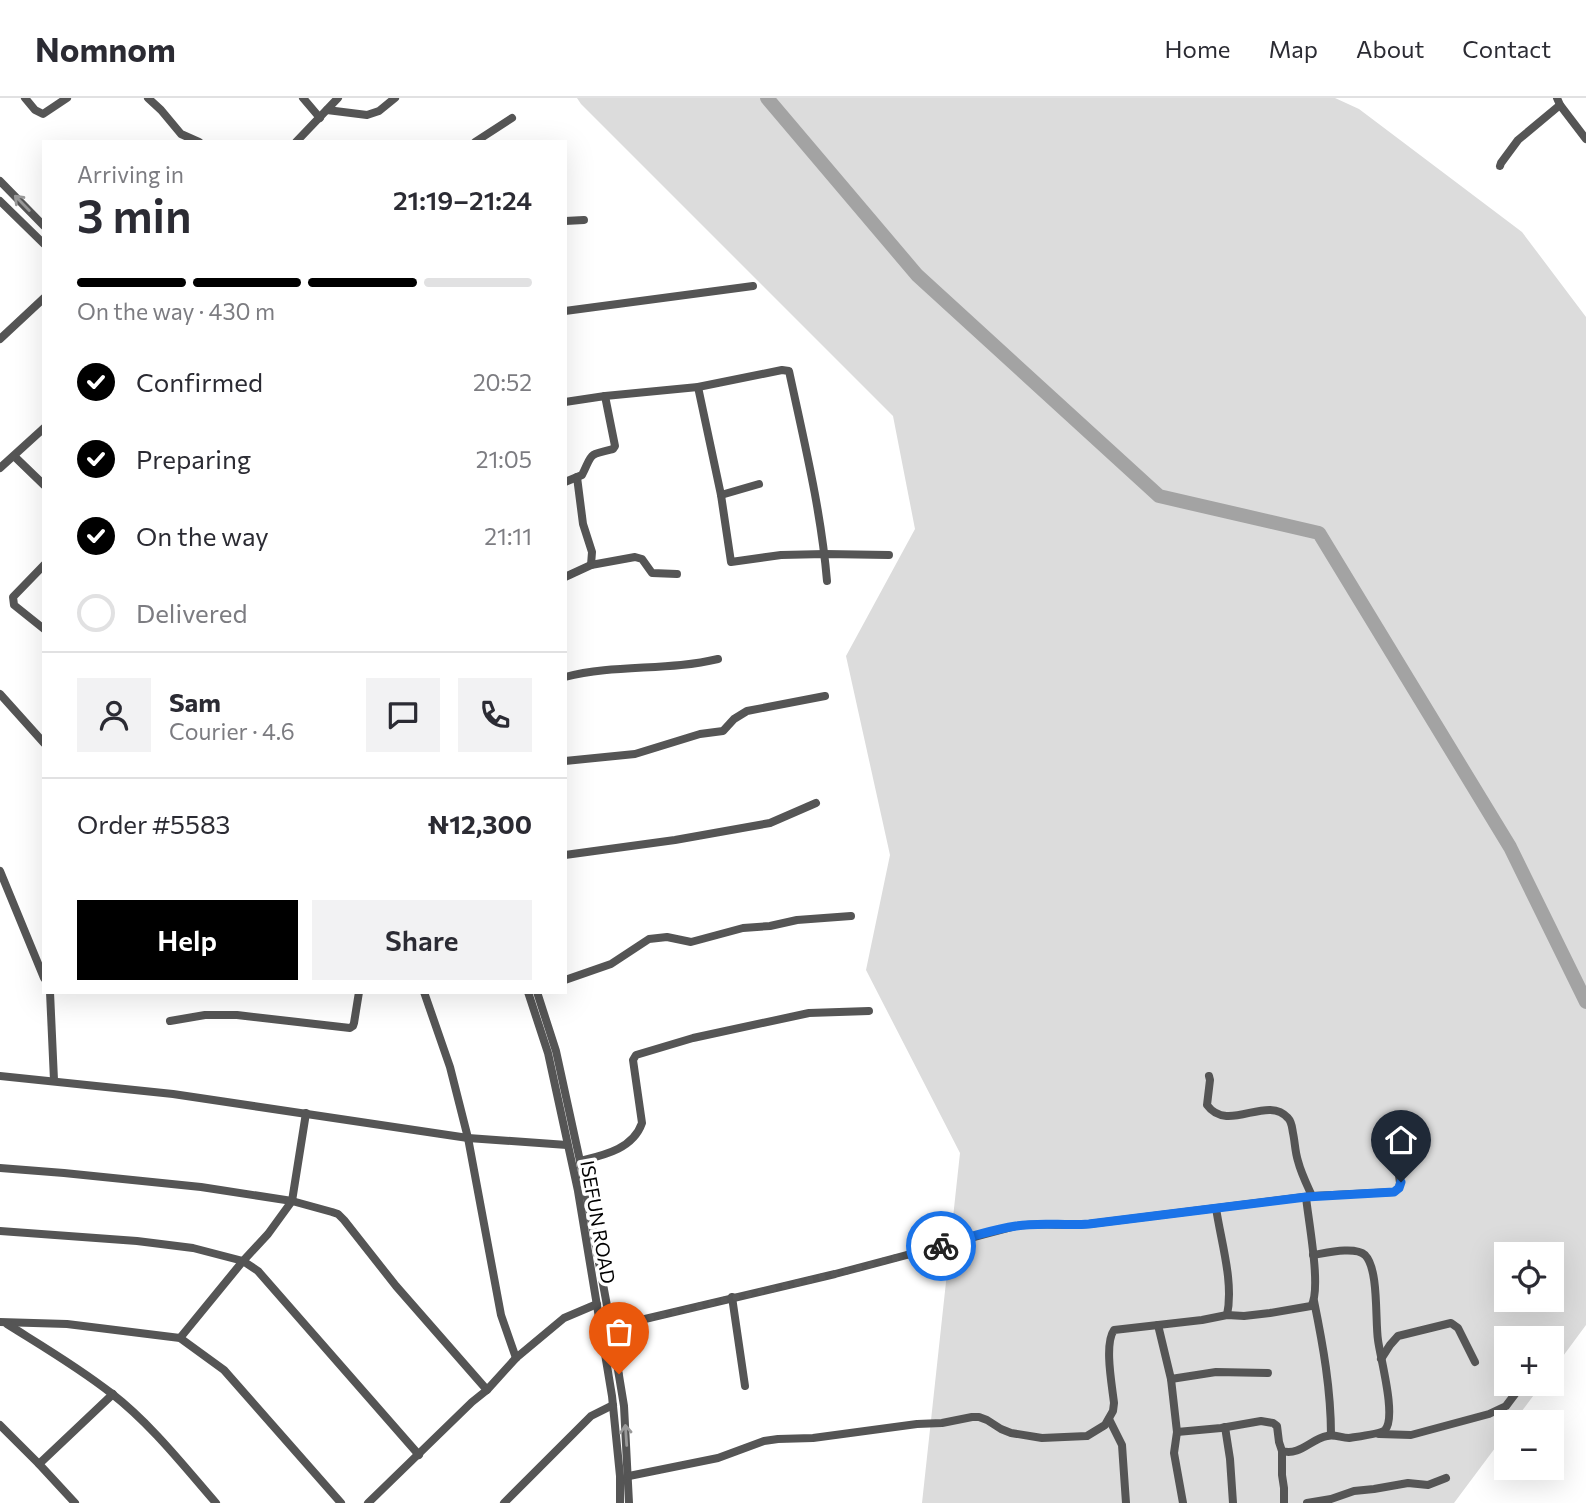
<!DOCTYPE html>
<meta charset="utf-8">
<style>
:root{--surface:#fff;--page:#f2f2f3;--text:#2b2b33;--muted:#7c7c81;--line:#e1e1e2;--accent:#000}
body{margin:0;font-family:Commissioner,sans-serif;background:var(--page);color:var(--text);height:100vh;display:flex;flex-direction:column;font-size:26px;white-space:nowrap}
*{box-sizing:border-box;margin:0}
p{font-size:23px;color:var(--muted)}
.icon{flex:none;width:38px;height:38px;fill:none;stroke:currentColor;stroke-width:2;stroke-linecap:round;stroke-linejoin:round}
.map{position:relative;flex:1;overflow:hidden}
.panel{position:absolute;left:42px;top:42px;width:525px;height:854px;display:flex;flex-direction:column;background:var(--surface);border-radius:0px;box-shadow:0 7px 28px #0002}
.panel>*{flex:none}
.tools{position:absolute;left:1494px;top:1144px;display:grid;gap:14px}
.tools a{display:grid;place-items:center;width:70px;height:70px;border-radius:0px;background:var(--surface);box-shadow:0 7px 28px #0002;font-size:35px}
.pin{position:absolute;display:grid;place-items:center;width:60px;height:60px;color:#fff;margin:-72px -30px;border-radius:50% 50% 50% 0;rotate:-45deg;box-shadow:0 0 7px #0007}
.pin .icon{rotate:45deg}
.courier{position:absolute;display:grid;place-items:center;width:70px;height:70px;margin:-35px;border:5px solid #1a73e8;border-radius:50%;background:#fff;color:#222;box-shadow:0 2px 9px #0007}
.headline em{font-style:normal;font-weight:600}
.headline div{display:flex;flex-direction:column-reverse}
.headline{display:flex;align-items:center;justify-content:space-between;height:119px;padding:0 35px}
h1{font-size:46px;font-weight:600;line-height:52px}
.bar{display:grid;grid-template-columns:repeat(4,1fr);gap:10px 7px;align-content:center;height:84px;padding:0 35px}
.bar i{height:9px;border-radius:5px;background:var(--line)}
.bar .active{background:var(--accent)}
.bar p{grid-column:span 4}
.line{display:flex;align-items:center;gap:18px;padding:0 35px;border-top:2px solid var(--line)}
.line div{flex:1}
.round{display:grid;place-items:center;flex:none;width:74px;height:74px;border-radius:0px;background:var(--page)}
ol{padding:0 35px;list-style:none}
li{display:flex;align-items:center;gap:21px;height:77px}
li p{margin-inline-start:auto}
li .icon{padding:7px;border-radius:50%;background:var(--accent);color:#fff;stroke-width:4}
li:last-child{color:var(--muted)}
li i{width:38px;height:38px;border:4px solid var(--line);border-radius:50%}
.cta{display:flex;gap:14px;margin-top:auto;padding:14px 35px}
.cta a{flex:1;height:80px;border-radius:0px;background:var(--accent);color:#fff;font-size:28px;font-weight:600;line-height:80px;text-align:center}
.cta a+a{background:var(--page);color:var(--text)}
header{display:flex;align-items:center;gap:42px;box-sizing:border-box;height:98px;padding:0 35px;background:var(--surface);border-bottom:2px solid var(--line)}
header strong{font-size:33px}
nav{display:flex;gap:38px;margin-inline-start:auto;font-size:24px}
.map>svg:first-child{display:block}
.green{fill:#dcdcdc;fill-rule:evenodd}
.lines{fill:none;stroke-linecap:round;stroke-linejoin:round}
.river{stroke:#a3a3a3;stroke-width:14}
.minor{stroke:#555;stroke-width:8}
.oneway{stroke:#999}
.done{stroke:#595959;stroke-width:7;stroke-dasharray:0 12.6}
.route{stroke:#1a73e8;stroke-width:9}
.labels{text-anchor:middle;stroke-width:7;stroke-linejoin:round;paint-order:stroke}
.street-label{font-size:19px;fill:#000;stroke:#fff}
</style>
<header>
<strong>Nomnom</strong>
<nav><a>Home</a><a>Map</a><a>About</a><a>Contact</a></nav>
</header>
<div class="map">
<svg width="1586" height="1405" viewBox="0 0 1586 1405">
<rect width="100%" height="100%" fill="#fff"/>
<!-- green -->
<path class="green" d="M577 0H1335L1359 11 1522 134 1586 219V1227L1552 1273V1241H1507V1286H1542L1513 1325H1507V1334L1454 1405H922L960 1055 866 872 890 757 846 558 915 431 893 318 581 6ZM1507 1157H1552V1202H1507Z"/>
<g class="lines">
<!-- river -->
<polyline class="river" points="767,0 917,177 1159,398 1319,435 1510,749 1586,904"/>
<!-- minor -->
<g class="minor">
<polyline points="25,0 35,12 43,16 67,0"/>
<polyline points="148,0 161,12 181,36 199,44"/>
<polyline points="303,0 320,20"/>
<polyline points="1557,0 1560,7 1586,41"/>
<polyline points="327,12 367,17 379,13 395,0"/>
<polyline points="296,44 338,0"/>
<polyline points="475,44 512,20"/>
<polyline points="1500,68 1501,65 1518,42 1560,7"/>
<polyline points="0,83 44,128"/>
<polyline points="0,103 44,146"/>
<polyline points="565,123 584,122"/>
<polyline points="565,213 753,188"/>
<polyline points="0,241 44,200"/>
<polyline points="698,289 721,397 731,464 781,457 825,456 889,457"/>
<path d="M565 304 605 298 698 289 782 272 789 273C804 343 821 412 827 483"/>
<polyline points="14,358 44,387"/>
<polyline points="0,370 44,330"/>
<polyline points="577,379 583,426 592,454 591,467"/>
<path d="M565 384 582 377C593 355 587 357 613 351L615 348 605 298"/>
<polyline points="721,397 759,386"/>
<polyline points="44,467 13,499 14,507 44,531"/>
<polyline points="565,479 591,467 635,459 642,461 652,475 677,476"/>
<path d="M565 579C615 566 668 573 718 561"/>
<polyline points="0,596 44,645"/>
<polyline points="565,663 635,656 700,636 723,633 734,621 747,613 825,598"/>
<polyline points="565,757 675,742 770,725 816,705"/>
<polyline points="0,773 44,880"/>
<polyline points="565,882 611,866 649,841 667,839 691,844 743,830 770,828 797,822 851,818"/>
<polyline points="50,894 54,982"/>
<polyline points="424,894 450,969 468,1040 501,1217 516,1260"/>
<polyline points="528,894 548,955 578,1093 612,1298 620,1378 620,1405"/>
<polyline points="537,894 556,953 580,1063 611,1229 624,1308 629,1405"/>
<polyline points="170,923 205,917 237,917 350,930 353,928 354,925 359,894"/>
<polyline points="0,978 173,996 468,1040 567,1047"/>
<path d="M580 1063C604 1057 633 1051 642 1025L633 962 636 957 693 940 809 915 869 913"/>
<polyline points="0,1070 64,1075 201,1089 292,1103 332,1114 338,1116 344,1122 396,1188 487,1292"/>
<polyline points="1312,1098 1394,1094 1399,1090 1400,1085 1393,1033"/>
<path d="M1216 1110C1221 1144 1234 1184 1227 1217"/>
<polyline points="0,1133 137,1143 193,1150 243,1163 258,1173 419,1357"/>
<polyline points="732,1199 745,1288"/>
<path d="M1314 1203C1323 1247 1331 1292 1331 1337"/>
<polyline points="0,1224 67,1226 180,1240 224,1272 341,1405"/>
<path d="M7 1226C42 1248 78 1269 111 1295 151 1326 183 1367 216 1405"/>
<polyline points="1158,1227 1171,1281 1177,1334 1174,1355 1183,1405"/>
<path d="M611 1229 835 1176 1016 1128C1040 1125 1065 1128 1089 1126L1312 1098C1307 1087 1301 1075 1298 1063 1295 1054 1295 1044 1293 1035 1292 1030 1292 1024 1288 1020 1267 996 1228 1036 1207 1007L1210 982 1209 978"/>
<polyline points="180,1240 243,1163 268,1136 292,1103 306,1015"/>
<polyline points="1381,1261 1390,1247 1398,1238 1451,1225 1458,1230 1475,1264"/>
<polyline points="1171,1281 1216,1274 1268,1275"/>
<polyline points="1109,1321 1122,1347 1126,1405"/>
<polyline points="0,1327 39,1366"/>
<polyline points="1225,1329 1230,1361 1233,1405"/>
<path d="M1177 1334 1221 1330 1261 1323 1273 1325 1277 1328 1279 1344 1282 1353C1300 1358 1311 1341 1327 1338 1335 1336 1341 1340 1349 1340 1355 1339 1381 1336 1385 1332 1397 1319 1380 1259 1378 1242 1375 1222 1379 1171 1365 1157 1355 1148 1326 1155 1313 1157"/>
<polyline points="1379,1336 1411,1337 1489,1316 1506,1308 1518,1292 1519,1286"/>
<polyline points="1282,1353 1282,1377 1284,1390 1284,1405"/>
<path d="M629 1378 718 1360 764 1343 778 1341 813 1340 917 1326 942 1325 972 1319H979L987 1322 1001 1331 1011 1335 1042 1340 1087 1338 1105 1327 1113 1313 1114 1305C1112 1287 1104 1246 1114 1232L1202 1222 1227 1217 1244 1218 1270 1215 1311 1208C1322 1192 1308 1121 1306 1099"/>
<polyline points="75,1405 39,1366 113,1296"/>
<polyline points="368,1405 472,1304 487,1292 516,1260 564,1220 597,1206"/>
<polyline points="504,1405 591,1318 613,1307"/>
<polyline points="1307,1405 1331,1401 1354,1393 1374,1391 1408,1385 1428,1387 1446,1380"/>
</g>
</g>
<!-- one-way arrows -->
<defs><path id="oneway-shaft" d="M-6 0H5M1.5-3L5.5 0L1.5 3" fill="none" stroke-width="1.6" stroke-linecap="round" stroke-linejoin="round" transform="scale(1.75)"/></defs>
<g class="oneway">
<use href="#oneway-shaft" transform="translate(22 105) rotate(-134)"/>
<use href="#oneway-shaft" transform="translate(626 1337) rotate(-94)"/>
</g>
<g class="lines">
<!-- done -->
<polyline class="done" points="619,1276 611,1229 835,1176 941,1148"/>
<!-- route -->
<path class="route" d="M941 1148C965 1140 991 1132 1016 1128 1040 1124 1065 1128 1089 1126L1306 1099 1394 1094 1399 1090 1401 1084"/>
</g>
<g class="labels">
<!-- street labels -->
<g class="street-label">
<text transform="translate(598 1124) rotate(80)" y="7">ISEFUN ROAD</text>
</g>
</g>
</svg>
<div class="tools">
<a><svg class="icon" aria-label="locate" viewBox="0 0 24 24"><circle cx="12" cy="12" r="6"/><path d="M12 2v4M12 18v4M2 12h4M18 12h4"/></svg></a>
<a>+</a>
<a>−</a>
</div>
<div class="pin" style="left:619px;top:1276px;background:#ea580c"><svg class="icon" aria-label="bag" viewBox="0 0 24 24"><path d="M5 8h14l-1 12H6zM9 8a3 3 0 0 1 6 0"/></svg></div>
<div class="pin" style="left:1401px;top:1084px;background:#1f2937"><svg class="icon" aria-label="home" viewBox="0 0 24 24"><path d="M3 11l9-7 9 7M6 9v11h12V9"/></svg></div>
<div class="courier" style="left:941px;top:1148px"><svg class="icon" aria-label="bike" viewBox="0 0 24 24"><circle cx="6" cy="16" r="4"/><circle cx="18" cy="16" r="4"/><path d="M6 16l4-8h5l3 8M10 8l3 8H6M13 5h3"/></svg></div>
<section class="panel">
<div class="headline"><div><h1>3 min</h1><p>Arriving in</p></div><em>21:19–21:24</em></div>
<div class="bar"><i class="active"></i><i class="active"></i><i class="active"></i><i></i><p>On the way · 430 m</p></div>
<ol>
<li><svg class="icon" aria-label="check" viewBox="0 0 24 24"><path d="M5 12l5 5 9-10"/></svg>Confirmed<p>20:52</p></li>
<li><svg class="icon" aria-label="check" viewBox="0 0 24 24"><path d="M5 12l5 5 9-10"/></svg>Preparing<p>21:05</p></li>
<li><svg class="icon" aria-label="check" viewBox="0 0 24 24"><path d="M5 12l5 5 9-10"/></svg>On the way<p>21:11</p></li>
<li><i></i>Delivered</li>
</ol>
<div class="line" style="height:126px"><a class="round"><svg class="icon" aria-label="person" viewBox="0 0 24 24"><circle cx="12" cy="8" r="4"/><path d="M4 21q1-7 8-7t8 7"/></svg></a><div><b>Sam</b><p>Courier · 4.6</p></div><a class="round"><svg class="icon" aria-label="chat" viewBox="0 0 24 24"><path d="M4 5h16v11H9l-5 4z"/></svg></a><a class="round"><svg class="icon" aria-label="phone" viewBox="0 0 24 24"><path d="M5 4h4l2 5-3 2q2 4 5 5l2-3 5 2v4C11 20 4 13 5 4z"/></svg></a></div>
<div class="line" style="height:91px"><div>Order #5583</div><b>₦12,300</b></div>
<div class="cta"><a>Help</a><a>Share</a></div>
</section>
</div>
